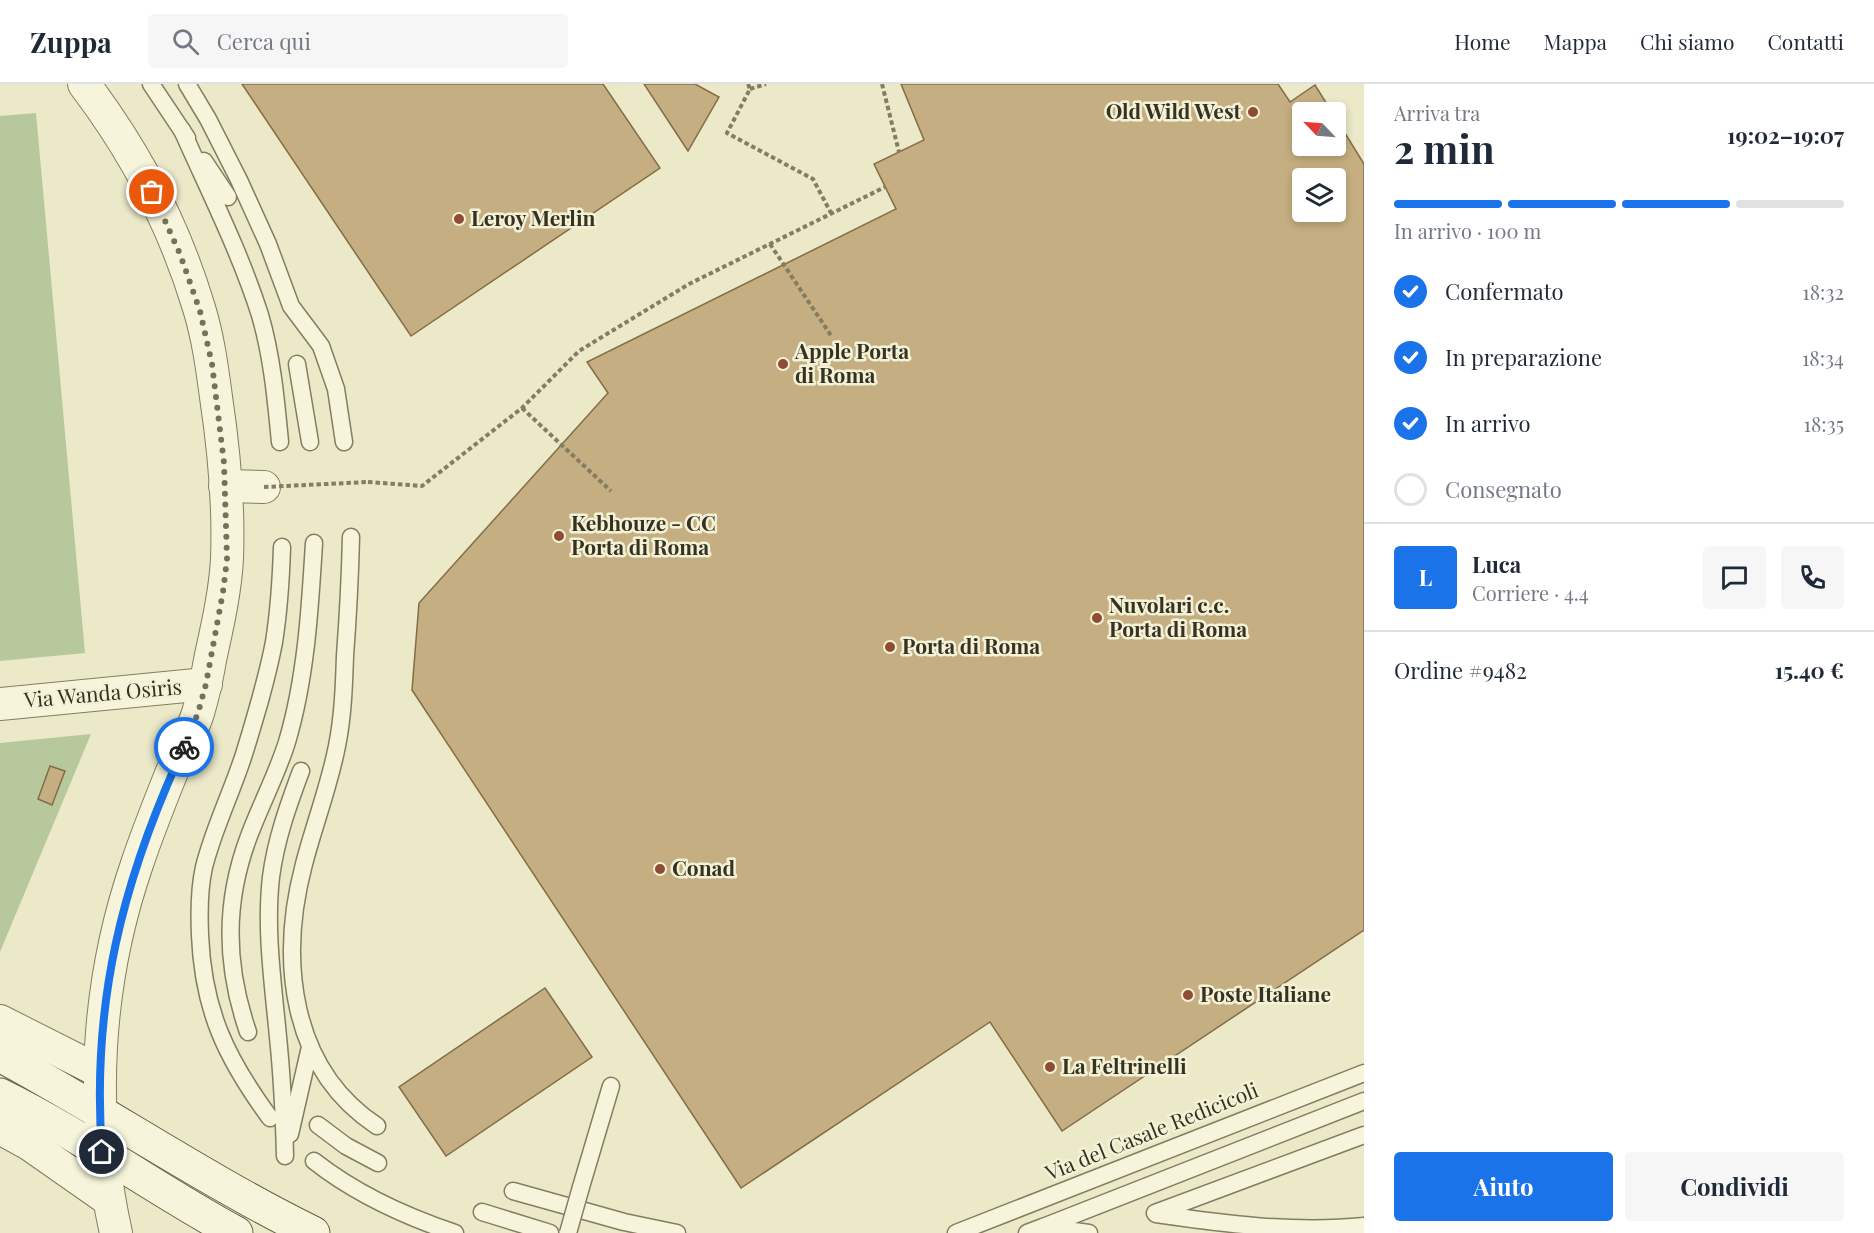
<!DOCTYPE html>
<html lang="it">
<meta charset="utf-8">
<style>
:root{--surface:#fff;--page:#f6f6f7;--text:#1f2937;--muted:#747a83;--line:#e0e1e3;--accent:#1a73e8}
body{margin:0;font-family:"Playfair Display",serif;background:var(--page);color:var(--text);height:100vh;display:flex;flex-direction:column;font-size:22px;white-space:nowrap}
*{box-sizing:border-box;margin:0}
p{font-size:20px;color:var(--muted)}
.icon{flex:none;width:33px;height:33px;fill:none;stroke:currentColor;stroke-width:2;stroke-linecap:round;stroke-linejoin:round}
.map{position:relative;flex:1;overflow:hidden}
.details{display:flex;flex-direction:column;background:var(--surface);width:510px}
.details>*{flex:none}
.needle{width:39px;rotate:295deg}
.controls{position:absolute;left:1292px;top:18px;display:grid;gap:12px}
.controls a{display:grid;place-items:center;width:54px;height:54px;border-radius:6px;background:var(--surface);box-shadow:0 3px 9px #0003;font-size:30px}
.pin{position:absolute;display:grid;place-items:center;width:51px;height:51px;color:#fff;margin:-26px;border:3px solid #fff;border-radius:50%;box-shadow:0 2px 6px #0007}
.courier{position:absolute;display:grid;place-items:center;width:60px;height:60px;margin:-30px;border:4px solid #1a73e8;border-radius:50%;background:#fff;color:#222;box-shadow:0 2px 8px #0007}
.headline em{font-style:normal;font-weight:700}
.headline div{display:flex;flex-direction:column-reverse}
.headline{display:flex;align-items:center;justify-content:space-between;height:102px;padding:0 30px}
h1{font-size:39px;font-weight:700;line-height:45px}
.bar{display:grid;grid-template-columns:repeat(4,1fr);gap:9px 6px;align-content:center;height:72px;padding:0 30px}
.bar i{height:8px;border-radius:4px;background:var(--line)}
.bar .current{background:var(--accent)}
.bar p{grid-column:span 4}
.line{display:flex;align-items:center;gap:15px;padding:0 30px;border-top:2px solid var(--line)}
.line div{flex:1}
.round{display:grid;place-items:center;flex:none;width:63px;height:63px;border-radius:6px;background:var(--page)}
ol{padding:0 30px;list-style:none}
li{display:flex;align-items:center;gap:18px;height:66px}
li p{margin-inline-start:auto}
li .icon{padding:6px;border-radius:50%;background:var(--accent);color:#fff;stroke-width:4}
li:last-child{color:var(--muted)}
li i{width:33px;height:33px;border:3px solid var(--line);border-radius:50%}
.button{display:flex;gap:12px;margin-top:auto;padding:12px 30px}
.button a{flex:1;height:69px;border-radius:6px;background:var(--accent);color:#fff;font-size:24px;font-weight:700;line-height:69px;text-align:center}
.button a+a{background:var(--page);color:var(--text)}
header{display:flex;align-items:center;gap:36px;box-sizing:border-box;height:84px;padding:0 30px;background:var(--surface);border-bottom:2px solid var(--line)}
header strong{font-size:28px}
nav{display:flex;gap:33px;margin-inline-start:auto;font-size:21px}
.search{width:420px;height:54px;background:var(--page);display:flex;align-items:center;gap:15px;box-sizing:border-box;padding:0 21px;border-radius:6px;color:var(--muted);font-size:22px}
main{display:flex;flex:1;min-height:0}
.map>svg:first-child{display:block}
.green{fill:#b8c89d}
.building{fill:#c5af82;stroke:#826d47;stroke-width:1.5;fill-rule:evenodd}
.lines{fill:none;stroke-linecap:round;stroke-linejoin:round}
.lane-casing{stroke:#857d5f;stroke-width:19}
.street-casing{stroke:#857d5f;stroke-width:34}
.secondary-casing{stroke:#675e42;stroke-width:35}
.path{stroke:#857d5f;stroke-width:4;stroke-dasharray:4.5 3;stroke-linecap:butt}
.lane{stroke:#f6f5db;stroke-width:16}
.street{stroke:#f6f5db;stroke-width:32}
.secondary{stroke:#f6f5db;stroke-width:33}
.lane-bridge-casing{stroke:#857d5f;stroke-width:19;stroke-linecap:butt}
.path-bridge{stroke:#857d5f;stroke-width:4;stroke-dasharray:4.5 3;stroke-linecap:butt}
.lane-bridge{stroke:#f6f5db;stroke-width:16}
.done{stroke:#76715b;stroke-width:6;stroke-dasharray:0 10.8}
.route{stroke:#1a73e8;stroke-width:8}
.poi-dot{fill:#8f4b34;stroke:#f3f2d7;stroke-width:2}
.labels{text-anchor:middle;stroke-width:5;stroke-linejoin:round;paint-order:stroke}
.poi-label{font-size:21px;font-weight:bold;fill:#373121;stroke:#f3f2d7;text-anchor:start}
.street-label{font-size:21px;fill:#373121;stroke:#f3f2d7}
</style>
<header>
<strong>Zuppa</strong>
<div class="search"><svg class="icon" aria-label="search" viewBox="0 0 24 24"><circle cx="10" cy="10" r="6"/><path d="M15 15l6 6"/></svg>Cerca qui</div>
<nav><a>Home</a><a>Mappa</a><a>Chi siamo</a><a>Contatti</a></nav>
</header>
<main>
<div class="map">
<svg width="1364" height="1149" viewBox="0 0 1364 1149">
<rect width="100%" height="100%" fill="#ebe9c8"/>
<!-- green -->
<g class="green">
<polygon points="36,29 85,569 0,577 0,32"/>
<polygon points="91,650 0,868 0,659"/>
</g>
<!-- building -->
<g class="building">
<polygon points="242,0 603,0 660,84 411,252"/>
<polygon points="644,0 695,0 719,13 688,67"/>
<path d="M901 0H1278L1290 18 1315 1 1332 28H1302V62H1335V33L1364 80V846L1062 1047 990 938 741 1104 412 606 419 519 608 309 587 278 896 125 874 80 924 56ZM1302 94H1335V128H1302Z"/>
<polygon points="50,682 65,687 52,721 38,715"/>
<polygon points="545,904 592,973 446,1072 399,1003"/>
</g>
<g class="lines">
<!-- lane casing -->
<g class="lane-casing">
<g id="lane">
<polyline points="151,0 187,54"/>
<polyline points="187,0 208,35 239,96 268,160 291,222 321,262 336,305 344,358"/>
<path d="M182 46C209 107 240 168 260 231 272 272 276 316 280 358"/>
<polyline points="204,77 228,113"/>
<polyline points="297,280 310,358"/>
<path d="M351 453C350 493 348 532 345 572 344 602 343 632 337 662 329 703 314 741 304 780 279 874 289 984 377 1042"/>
<path d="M248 948C225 881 224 818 249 752 261 720 277 690 287 658 306 594 310 525 314 459"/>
<path d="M270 1034C226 974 203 926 200 851 199 828 199 805 204 783 214 743 233 706 245 667 256 631 267 595 274 558 279 526 281 495 282 463"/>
<polyline points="318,1041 346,1062 378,1079"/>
<polyline points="290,1050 310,963"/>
<path d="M285 1072C284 1032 282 992 278 953 273 899 265 846 271 793 276 755 288 722 301 687"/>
<path d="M314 1077C356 1110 404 1132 455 1149"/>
<polyline points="581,1103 611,1002"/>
<polyline points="513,1107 624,1138 677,1149"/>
<polyline points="482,1128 550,1149"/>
<polyline points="1155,1129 1364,1051"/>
<path d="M1156 1130C1225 1140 1295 1149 1364 1142"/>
<polyline points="1043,1143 1364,1017"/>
<polyline points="956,1149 1364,989"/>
<polyline points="1027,1149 1043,1143 1089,1149"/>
</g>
</g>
<!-- street casing -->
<g class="street-casing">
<g id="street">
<path d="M84 0C135 67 175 144 199 224 208 253 212 283 216 313 224 366 229 422 227 475 225 510 217 543 210 576 207 594 203 612 198 629 191 650 180 670 171 690 159 720 147 750 137 780 96 899 89 1027 116 1149"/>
<polyline points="225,402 264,403"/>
<polyline points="0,620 206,600"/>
<polyline points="0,937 99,987"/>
<polyline points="0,1044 29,1060 109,1116"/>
</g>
</g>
<!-- secondary casing -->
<g class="secondary-casing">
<g id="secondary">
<path d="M0 971C106 1028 205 1096 313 1149"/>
<path d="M0 1011C82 1051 156 1106 236 1149"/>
</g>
</g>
<!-- path -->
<g class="path">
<polyline points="748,0 750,5 727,49 813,95 831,129"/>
<polyline points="882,0 899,68"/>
<polyline points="750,5 766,0"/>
<polyline points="770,160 832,253"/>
<polyline points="522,324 611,407"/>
<polyline points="368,398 422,402 522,324 579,267 689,200 885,103"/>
</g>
<!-- lane -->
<use href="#lane" class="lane"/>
<!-- street -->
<use href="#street" class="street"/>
<!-- secondary -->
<use href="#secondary" class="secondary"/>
<!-- lane-bridge casing -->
<g class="lane-bridge-casing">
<polyline id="lane-bridge" points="568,1149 581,1103"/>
</g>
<!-- path-bridge -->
<polyline class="path-bridge" points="264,403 368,398"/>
<!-- lane-bridge -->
<use href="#lane-bridge" class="lane-bridge"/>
</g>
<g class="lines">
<!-- done -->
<polyline class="done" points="152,108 180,170 200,227 212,280 224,379 227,475 223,508 206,600 198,629 184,663"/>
<!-- route -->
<path class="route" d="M102 1068C91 920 122 797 184 663"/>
</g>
<!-- markers -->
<g class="poi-dot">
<circle cx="1253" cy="28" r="6"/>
<circle cx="459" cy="135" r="6"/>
<circle cx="783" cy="280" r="6"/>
<circle cx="559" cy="452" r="6"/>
<circle cx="1097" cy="534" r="6"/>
<circle cx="890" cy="563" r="6"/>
<circle cx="660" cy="785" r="6"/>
<circle cx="1188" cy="911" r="6"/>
<circle cx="1050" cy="983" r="6"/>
</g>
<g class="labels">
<!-- poi labels -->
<g class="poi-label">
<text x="1241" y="35" text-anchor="end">Old Wild West</text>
<text x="471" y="142">Leroy Merlin</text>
<text x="795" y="275">Apple Porta<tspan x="795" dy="24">di Roma</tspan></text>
<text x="571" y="447">Kebhouze - CC<tspan x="571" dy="24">Porta di Roma</tspan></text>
<text x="1109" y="529">Nuvolari c.c.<tspan x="1109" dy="24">Porta di Roma</tspan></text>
<text x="902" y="570">Porta di Roma</text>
<text x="672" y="792">Conad</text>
<text x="1200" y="918">Poste Italiane</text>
<text x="1062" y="990">La Feltrinelli</text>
</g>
<!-- street labels -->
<g class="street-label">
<text transform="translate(103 610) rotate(-5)" y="7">Via Wanda Osiris</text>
<text transform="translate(1152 1048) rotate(-22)" y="7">Via del Casale Redicicoli</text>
</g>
</g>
</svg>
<div class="controls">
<a><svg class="needle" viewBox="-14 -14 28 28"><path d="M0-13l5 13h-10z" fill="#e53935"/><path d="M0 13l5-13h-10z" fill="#747a83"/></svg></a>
<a><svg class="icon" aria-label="layers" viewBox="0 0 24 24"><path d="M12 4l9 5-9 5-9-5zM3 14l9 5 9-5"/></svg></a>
</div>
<div class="pin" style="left:152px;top:108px;background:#ea580c"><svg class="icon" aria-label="bag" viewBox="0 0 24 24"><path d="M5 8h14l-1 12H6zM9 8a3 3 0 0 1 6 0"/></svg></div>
<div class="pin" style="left:102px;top:1068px;background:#1f2937"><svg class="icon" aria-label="home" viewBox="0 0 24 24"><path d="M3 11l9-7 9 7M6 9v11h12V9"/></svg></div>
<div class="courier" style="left:184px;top:663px"><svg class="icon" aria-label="bike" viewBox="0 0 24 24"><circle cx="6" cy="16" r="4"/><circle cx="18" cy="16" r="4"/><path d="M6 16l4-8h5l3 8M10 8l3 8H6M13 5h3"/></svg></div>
</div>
<section class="details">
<div class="headline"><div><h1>2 min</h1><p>Arriva tra</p></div><em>19:02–19:07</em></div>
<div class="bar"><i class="current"></i><i class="current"></i><i class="current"></i><i></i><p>In arrivo · 100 m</p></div>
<ol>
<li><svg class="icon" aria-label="check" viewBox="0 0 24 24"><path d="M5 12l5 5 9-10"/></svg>Confermato<p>18:32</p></li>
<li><svg class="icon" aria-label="check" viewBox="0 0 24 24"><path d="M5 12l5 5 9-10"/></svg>In preparazione<p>18:34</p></li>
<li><svg class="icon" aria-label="check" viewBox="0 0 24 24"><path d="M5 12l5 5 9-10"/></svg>In arrivo<p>18:35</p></li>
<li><i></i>Consegnato</li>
</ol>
<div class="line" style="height:108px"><b class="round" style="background:var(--accent);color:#fff">L</b><div><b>Luca</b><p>Corriere · 4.4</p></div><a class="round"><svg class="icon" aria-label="chat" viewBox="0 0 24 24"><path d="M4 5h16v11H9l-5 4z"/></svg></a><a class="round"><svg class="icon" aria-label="phone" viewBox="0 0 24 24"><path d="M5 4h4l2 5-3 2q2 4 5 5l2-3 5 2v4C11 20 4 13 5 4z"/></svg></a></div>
<div class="line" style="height:78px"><div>Ordine #9482</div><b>15.40 €</b></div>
<div class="button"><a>Aiuto</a><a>Condividi</a></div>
</section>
</main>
